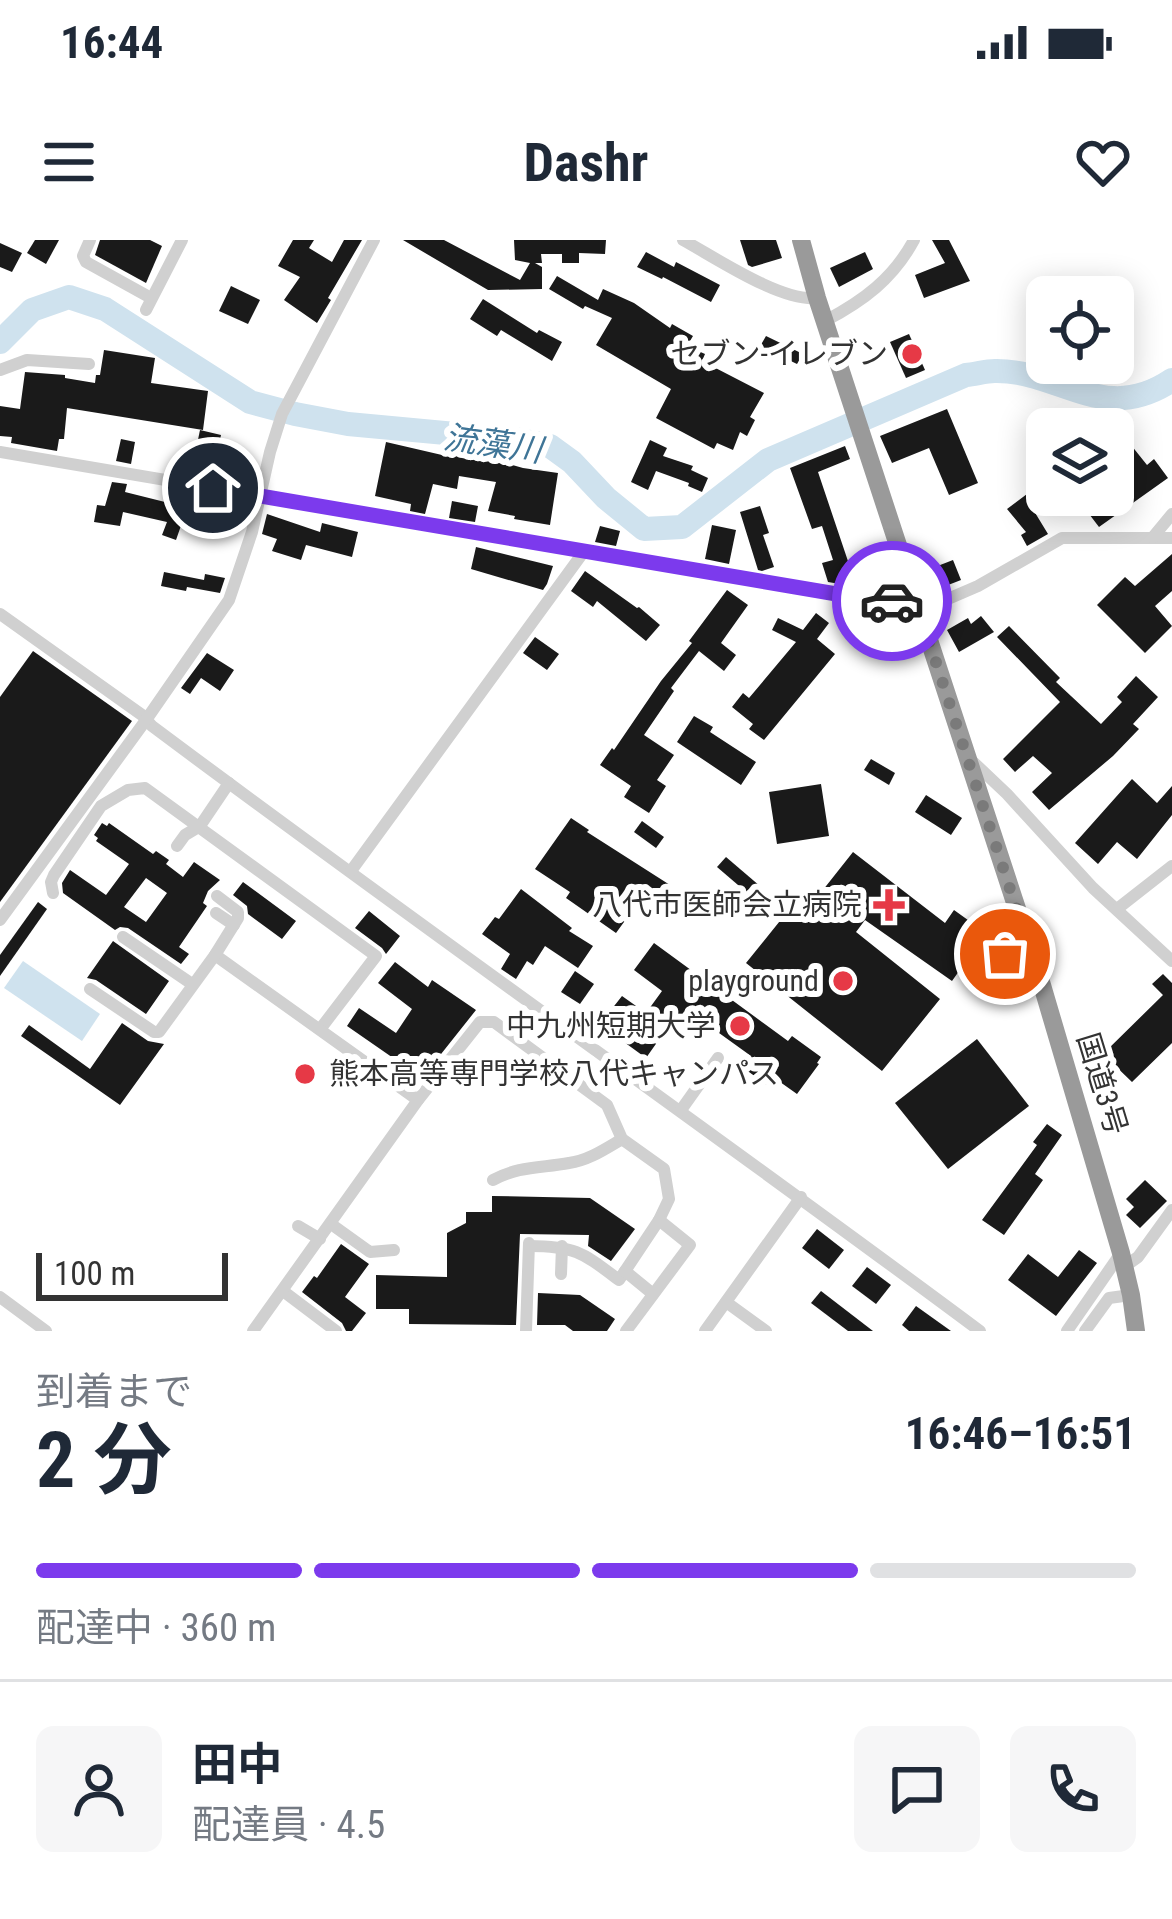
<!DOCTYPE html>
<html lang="ja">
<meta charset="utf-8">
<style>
:root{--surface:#fff;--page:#f6f6f7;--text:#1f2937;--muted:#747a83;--line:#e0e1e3;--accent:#7c3aed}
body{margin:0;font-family:"Roboto Condensed","Noto Sans JP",sans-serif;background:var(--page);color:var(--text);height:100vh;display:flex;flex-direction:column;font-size:45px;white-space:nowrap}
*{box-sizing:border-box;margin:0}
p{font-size:39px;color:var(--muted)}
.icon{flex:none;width:66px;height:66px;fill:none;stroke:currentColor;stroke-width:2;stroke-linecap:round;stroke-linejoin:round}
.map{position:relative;height:1091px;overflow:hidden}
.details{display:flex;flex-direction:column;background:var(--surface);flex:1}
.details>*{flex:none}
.fabs{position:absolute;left:1026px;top:36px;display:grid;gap:24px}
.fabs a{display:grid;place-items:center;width:108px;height:108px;border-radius:18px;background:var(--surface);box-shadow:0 6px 30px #0003;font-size:60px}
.scale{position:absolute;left:36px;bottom:30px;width:192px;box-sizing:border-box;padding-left:12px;border:6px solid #333;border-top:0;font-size:33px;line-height:42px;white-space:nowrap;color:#333;-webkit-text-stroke:9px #fff;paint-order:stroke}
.pin{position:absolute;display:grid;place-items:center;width:102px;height:102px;color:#fff;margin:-51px;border:6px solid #fff;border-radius:50%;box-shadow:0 3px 12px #0007}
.courier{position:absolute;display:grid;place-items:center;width:120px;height:120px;margin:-60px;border:9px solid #7c3aed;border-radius:50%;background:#fff;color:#222;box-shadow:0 3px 15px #0007}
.headline em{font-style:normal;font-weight:700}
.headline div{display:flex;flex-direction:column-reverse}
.headline{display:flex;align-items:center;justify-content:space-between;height:204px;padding:0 36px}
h1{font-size:78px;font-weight:700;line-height:90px}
.bar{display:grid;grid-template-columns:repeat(4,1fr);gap:18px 12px;align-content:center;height:144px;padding:0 36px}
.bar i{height:15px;border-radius:9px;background:var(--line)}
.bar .selected{background:var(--accent)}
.bar p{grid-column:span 4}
.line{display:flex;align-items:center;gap:30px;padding:0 36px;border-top:3px solid var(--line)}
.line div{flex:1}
.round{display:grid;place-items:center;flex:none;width:126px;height:126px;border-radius:18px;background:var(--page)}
.status{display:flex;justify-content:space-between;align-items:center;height:84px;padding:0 60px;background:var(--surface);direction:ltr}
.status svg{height:33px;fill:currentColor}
header{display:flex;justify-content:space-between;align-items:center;height:156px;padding:0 36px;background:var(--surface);font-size:54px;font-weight:700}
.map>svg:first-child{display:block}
.water{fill:#cfe2ee}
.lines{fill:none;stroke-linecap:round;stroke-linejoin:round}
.river{stroke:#cfe2ee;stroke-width:24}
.building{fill:#1a1a1a;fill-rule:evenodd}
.minor{stroke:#d0d0d0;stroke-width:12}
.highway{stroke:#9a9a9a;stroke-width:18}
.done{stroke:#7a7a7a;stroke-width:12;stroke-dasharray:0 21.6}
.route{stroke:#7c3aed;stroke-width:15}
.poi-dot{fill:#e63946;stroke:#fff;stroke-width:4.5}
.labels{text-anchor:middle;stroke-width:12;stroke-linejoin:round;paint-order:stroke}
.poi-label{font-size:30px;fill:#333;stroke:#fff;text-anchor:end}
.street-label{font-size:30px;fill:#333;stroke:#fff}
.water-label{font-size:33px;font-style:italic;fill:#3f7597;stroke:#fff}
</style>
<div class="status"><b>16:44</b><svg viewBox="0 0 49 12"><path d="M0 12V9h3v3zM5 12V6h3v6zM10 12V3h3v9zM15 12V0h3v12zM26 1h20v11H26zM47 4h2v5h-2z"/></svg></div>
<header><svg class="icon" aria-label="menu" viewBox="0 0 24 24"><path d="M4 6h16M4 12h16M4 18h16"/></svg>Dashr<svg class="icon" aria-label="heart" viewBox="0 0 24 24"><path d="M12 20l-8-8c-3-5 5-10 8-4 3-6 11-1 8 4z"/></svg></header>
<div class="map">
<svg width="1172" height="1091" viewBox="0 0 1172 1091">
<rect width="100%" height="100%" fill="#fff"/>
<!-- water -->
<polygon class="water" points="23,721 100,774 82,801 4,748"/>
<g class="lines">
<!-- river -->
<path class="river" d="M0 102 32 70 69 57 105 69 250 162 295 174 348 184 520 200 550 206 572 222 606 258 644 289 682 287 768 220 966 135C976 134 986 131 995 131 1060 130 1104 186 1172 140"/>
</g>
<!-- building -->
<g class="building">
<polygon points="35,0 59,0 46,24 27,13"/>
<polygon points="100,0 150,0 162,6 146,43 95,15"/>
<polygon points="293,0 314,0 309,8 332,22 344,0 362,0 328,58 331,60 317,83 284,60 300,37 278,26"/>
<polygon points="403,0 444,0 520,40 530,23 515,20 514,0 606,0 605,14 579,13 579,23 562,23 562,14 541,14 542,23 535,23 542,27 542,49 488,50"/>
<polygon points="740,0 776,0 782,18 752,27 748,25"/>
<polygon points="932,0 949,0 970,41 924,58 915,35 945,23"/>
<polygon points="0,3 22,13 12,32 0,27"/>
<polygon points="646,12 674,27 676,22 720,45 711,62 663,37 662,39 637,27"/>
<polygon points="865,12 873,29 839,47 830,28"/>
<polygon points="557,36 598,60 603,49 634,63 670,88 672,84 693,96 687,106 705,114 702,121 764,153 750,177 755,180 747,196 740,192 733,210 717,203 714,209 656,178 671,149 596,105 612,78 585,66 583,69 549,49"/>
<polygon points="231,46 260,60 248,84 219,71"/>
<polygon points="483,59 537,93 539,90 562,102 552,121 501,90 497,96 470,79"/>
<polygon points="909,94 925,130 906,138 890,102"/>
<polygon points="766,96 803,114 797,124 772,112 766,122 755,115"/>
<polygon points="104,110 155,118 151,143 208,151 203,190 67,168 64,199 59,199 57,211 11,203 12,197 0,196 0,166 20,169 25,132 65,135 65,138 95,143 96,135 100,135"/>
<polygon points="947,169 978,243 949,255 929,208 892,223 880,196"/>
<polygon points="200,190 221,195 212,237 191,234"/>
<polygon points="121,199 135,202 131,224 116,221"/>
<polygon points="650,200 667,208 663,216 693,226 691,230 708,238 702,252 688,246 689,243 656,231 648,250 631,242"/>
<polygon points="386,202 442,215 443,210 465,212 523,228 558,233 550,285 514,279 515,276 488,271 496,242 459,236 457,249 433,244 425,274 410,271 411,264 375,256"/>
<polygon points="1131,205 1147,225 1154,219 1168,238 1099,287 1083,266 1078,270 1066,255 1113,255 1113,247 1122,240 1113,229 1113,218"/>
<polygon points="845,206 850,219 818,232 854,339 840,344 828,342 822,323 833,320 822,286 812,289 790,228"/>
<polygon points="1047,239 1047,261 1034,271 1048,294 1027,306 1021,295 1026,292 1007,269"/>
<polygon points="112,242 127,244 125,252 173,264 175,259 215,271 210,285 184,277 176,300 162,295 167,282 123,272 120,286 94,282 97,265 105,266"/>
<polygon points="452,261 478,266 475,282 449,278"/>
<polygon points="760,266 769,293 763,295 774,327 762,331 758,330 740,272"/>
<polygon points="267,274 320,292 322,283 358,292 352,317 306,305 301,320 272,311 277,299 262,294"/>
<polygon points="712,285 736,290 729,324 705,319"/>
<polygon points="600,286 620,291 616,306 595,302"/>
<polygon points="476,307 553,326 547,344 543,350 471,329"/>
<polygon points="1172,314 1172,351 1155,366 1172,386 1145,413 1097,365 1125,337 1135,346"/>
<polygon points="953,320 961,340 943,347 935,327"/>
<polygon points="585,331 637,368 639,367 660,385 646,401 597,361 593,367 571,351"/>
<polygon points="164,332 204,340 205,334 225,338 220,353 187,347 186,351 161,346"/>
<polygon points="727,350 748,365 721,403 736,415 724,431 699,411 671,448 674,451 644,495 674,515 657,540 666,546 649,573 624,557 631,546 600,525 612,508 614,510 661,441 692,403 689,401"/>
<polygon points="816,373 829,383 817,399 835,414 764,500 749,489 753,484 732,467 743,453 749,458 796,402 772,390 778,378 803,390"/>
<polygon points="981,376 994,392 959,412 947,390 968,378 971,384"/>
<polygon points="1009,386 1060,438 1056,442 1101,484 1122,462 1117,457 1136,436 1158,457 1133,484 1139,489 1113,516 1049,570 1032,552 1052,533 1033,516 1015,532 1003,519 1060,462 997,397"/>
<polygon points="535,397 559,414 547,430 523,413"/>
<polygon points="33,411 132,481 0,662 0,457"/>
<polygon points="207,413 234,430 220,451 201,438 190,454 181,448"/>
<polygon points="694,476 713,487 710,492 756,522 741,545 677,502"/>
<polygon points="871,519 895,533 889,545 864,530"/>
<polygon points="1132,539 1157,563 1172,546 1172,575 1137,619 1117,602 1098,624 1075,603"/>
<polygon points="821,544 829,596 777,604 769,552"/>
<polygon points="926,555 962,578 951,595 915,572"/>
<polygon points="571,578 589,590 587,592 670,645 655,669 640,660 616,693 566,658 570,652 535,629"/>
<polygon points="642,581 664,597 656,608 634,592"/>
<path d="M102 583 107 586 109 583 153 614 156 611 169 620 166 624 183 637 194 622 220 640 208 651 203 663 207 666 179 707 189 714 181 724 128 688 120 687 115 690 63 653 62 643 70 630 106 655 129 624 96 601 98 598 94 595ZM146 638 167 653 146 682 124 667Z"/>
<polygon points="853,612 945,683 954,670 986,693 952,741 865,680 856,692 940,759 882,831 746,723 804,651 815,660"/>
<polygon points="726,617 768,653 759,663 717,627"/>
<polygon points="243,642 296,681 282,699 248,674 247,666 233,655"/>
<polygon points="521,649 572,688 569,691 593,706 578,728 545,706 533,725 527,721 516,739 501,729 510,714 482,694 495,677 499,679"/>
<polygon points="38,662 47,669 0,736 0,715"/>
<polygon points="369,671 400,696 386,714 382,708 355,688"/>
<polygon points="113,701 169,741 146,774 96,740 87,738"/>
<polygon points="654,703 788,801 792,796 821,817 817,823 819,824 797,854 773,837 767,845 742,827 751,816 701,780 684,804 665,791 646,818 613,794 623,779 611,770 622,756 646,773 662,751 634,730"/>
<polygon points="395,722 428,747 432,740 476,770 422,838 347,786 359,768 396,793 412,769 378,743"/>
<polygon points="575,731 594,744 580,764 561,752"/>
<polygon points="1163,734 1172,743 1172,803 1132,842 1103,814 1163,755 1152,744"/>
<polygon points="122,783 148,801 164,804 120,865 21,796 29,785 90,829"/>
<polygon points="977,799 1029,866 948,929 895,863"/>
<polygon points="1047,884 1062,895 1035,934 1043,940 1004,995 982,980 1037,905 1033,902"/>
<polygon points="1145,940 1167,961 1140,988 1126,975 1134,967 1126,959"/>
<polygon points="492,956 590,958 635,989 611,1021 588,1006 589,995 520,994 516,1085 409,1084 409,1069 376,1069 376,1035 447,1037 447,993 466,983 466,972 492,972"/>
<polygon points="817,989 844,1010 829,1029 802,1008"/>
<polygon points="341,1004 369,1024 345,1057 366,1073 352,1091 346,1091 342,1083 302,1052 314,1036 317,1038"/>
<polygon points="1079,1010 1097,1023 1056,1076 1008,1040 1028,1014 1058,1037"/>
<polygon points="867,1027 891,1045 876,1064 852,1046"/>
<polygon points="821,1051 873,1091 848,1091 811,1063"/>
<polygon points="538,1053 580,1055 615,1079 607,1091 573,1091 565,1085 537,1085"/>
<polygon points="916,1066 951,1091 909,1091 902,1085"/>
</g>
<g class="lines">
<!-- minor -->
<g class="minor">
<polyline points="90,0 83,16 86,22 151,58"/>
<path d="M683 0C716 18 781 62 817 58"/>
<polyline points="146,70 182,0"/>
<path d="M825 81C863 61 893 39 914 0"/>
<polyline points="0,130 27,120 89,124"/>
<polyline points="0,212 872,360 934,365 978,346 1062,298 1172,298"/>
<polyline points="1153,297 1172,274"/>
<path d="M0 374 142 475 152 486C426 691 706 887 980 1091"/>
<polyline points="971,520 1007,554 1093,648 1172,721"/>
<polyline points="177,606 185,595 200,586 229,543"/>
<polyline points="351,631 585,310"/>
<polyline points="53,653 51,642 54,635 101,566 128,550 145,548 376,716 321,788"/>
<polyline points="1117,669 1172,626"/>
<polyline points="216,673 234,685"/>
<polyline points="0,680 146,480 229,360 252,292 270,212 282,174 374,0"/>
<polyline points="123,697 192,744"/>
<polyline points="215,715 418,860"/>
<polyline points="985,733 1025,695"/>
<polyline points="90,749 154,792 159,792 215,715 238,678 238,672 217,656"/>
<polyline points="681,870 718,818"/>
<path d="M493 940C518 926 542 928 569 923 589 920 605 909 622 899"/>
<polyline points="331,984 370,1012 394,1010"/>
<polyline points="298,986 320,999"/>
<path d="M529 1006C576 1006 583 1013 619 1040L625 1031"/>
<polyline points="1124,1027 1138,1017 1172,970"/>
<polyline points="561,1034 562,1006"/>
<polyline points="283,1051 336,1091"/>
<polyline points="0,1057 46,1091"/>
<polyline points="726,1062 766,1091"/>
<polyline points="253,1091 418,860 480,782 494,782 607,865 622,899 664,929 669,959 659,980 625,1031 653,1054"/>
<polyline points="526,1091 529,1003"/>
<polyline points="626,1091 690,1005 659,980"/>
<polyline points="705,1091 801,957"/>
<polyline points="1067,1091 1121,1013"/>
<polyline points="1085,1091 1109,1058 1131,1055"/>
</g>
<!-- highway -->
<polyline class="highway" points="801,0 817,58 1042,745 1121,1013 1131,1055 1136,1091"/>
</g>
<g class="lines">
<!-- done -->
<polyline class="done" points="892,361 917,364 1025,695 1005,714"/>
<!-- route -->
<polyline class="route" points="213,248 872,360 892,361"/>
</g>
<!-- markers -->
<g class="poi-dot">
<circle cx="912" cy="114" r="12"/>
<path d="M883 647h12v12h12v12h-12v12h-12v-12h-12v-12h12z"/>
<circle cx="843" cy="741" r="12"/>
<circle cx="740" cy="786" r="12"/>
<circle cx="305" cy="834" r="12"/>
</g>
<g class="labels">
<!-- poi labels -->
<g class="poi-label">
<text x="888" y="124">セブン-イレブン</text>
<text x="862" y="675">八代市医師会立病院</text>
<text x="819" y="751">playground</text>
<text x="716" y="796">中九州短期大学</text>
<text x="329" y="844" text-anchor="start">熊本高等専門学校八代キャンパス</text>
</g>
<!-- street labels -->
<g class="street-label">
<text transform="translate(1102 844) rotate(73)" y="10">国道3号</text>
</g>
<!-- water labels -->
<g class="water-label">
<text transform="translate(493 203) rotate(8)" y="12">流藻川</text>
</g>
</g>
</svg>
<div class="fabs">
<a><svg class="icon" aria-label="locate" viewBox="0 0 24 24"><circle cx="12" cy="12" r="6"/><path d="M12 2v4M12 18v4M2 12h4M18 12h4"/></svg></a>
<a><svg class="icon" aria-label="layers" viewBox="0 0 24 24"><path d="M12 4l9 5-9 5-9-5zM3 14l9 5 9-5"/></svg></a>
</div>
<div class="scale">100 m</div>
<div class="pin" style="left:1005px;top:714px;background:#ea580c"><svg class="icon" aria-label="bag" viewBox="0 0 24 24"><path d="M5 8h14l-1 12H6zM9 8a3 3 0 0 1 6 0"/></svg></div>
<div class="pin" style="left:213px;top:248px;background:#1f2937"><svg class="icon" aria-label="home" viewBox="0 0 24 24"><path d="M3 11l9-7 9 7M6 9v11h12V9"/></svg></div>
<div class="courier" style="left:892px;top:361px"><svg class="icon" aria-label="car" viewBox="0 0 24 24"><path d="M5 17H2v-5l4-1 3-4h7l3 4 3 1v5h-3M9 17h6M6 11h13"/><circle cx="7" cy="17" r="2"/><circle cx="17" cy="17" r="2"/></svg></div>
</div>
<section class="details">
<div class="headline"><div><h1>2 分</h1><p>到着まで</p></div><em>16:46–16:51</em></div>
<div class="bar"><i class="selected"></i><i class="selected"></i><i class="selected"></i><i></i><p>配達中 · 360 m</p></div>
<div class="line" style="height:216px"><a class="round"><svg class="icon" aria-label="person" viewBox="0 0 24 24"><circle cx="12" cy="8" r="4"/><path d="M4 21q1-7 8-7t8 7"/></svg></a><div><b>田中</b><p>配達員 · 4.5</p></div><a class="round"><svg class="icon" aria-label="chat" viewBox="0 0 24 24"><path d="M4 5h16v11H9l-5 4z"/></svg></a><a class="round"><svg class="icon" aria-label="phone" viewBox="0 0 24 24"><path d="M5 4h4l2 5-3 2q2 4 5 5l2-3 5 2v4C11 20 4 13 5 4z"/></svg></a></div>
</section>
